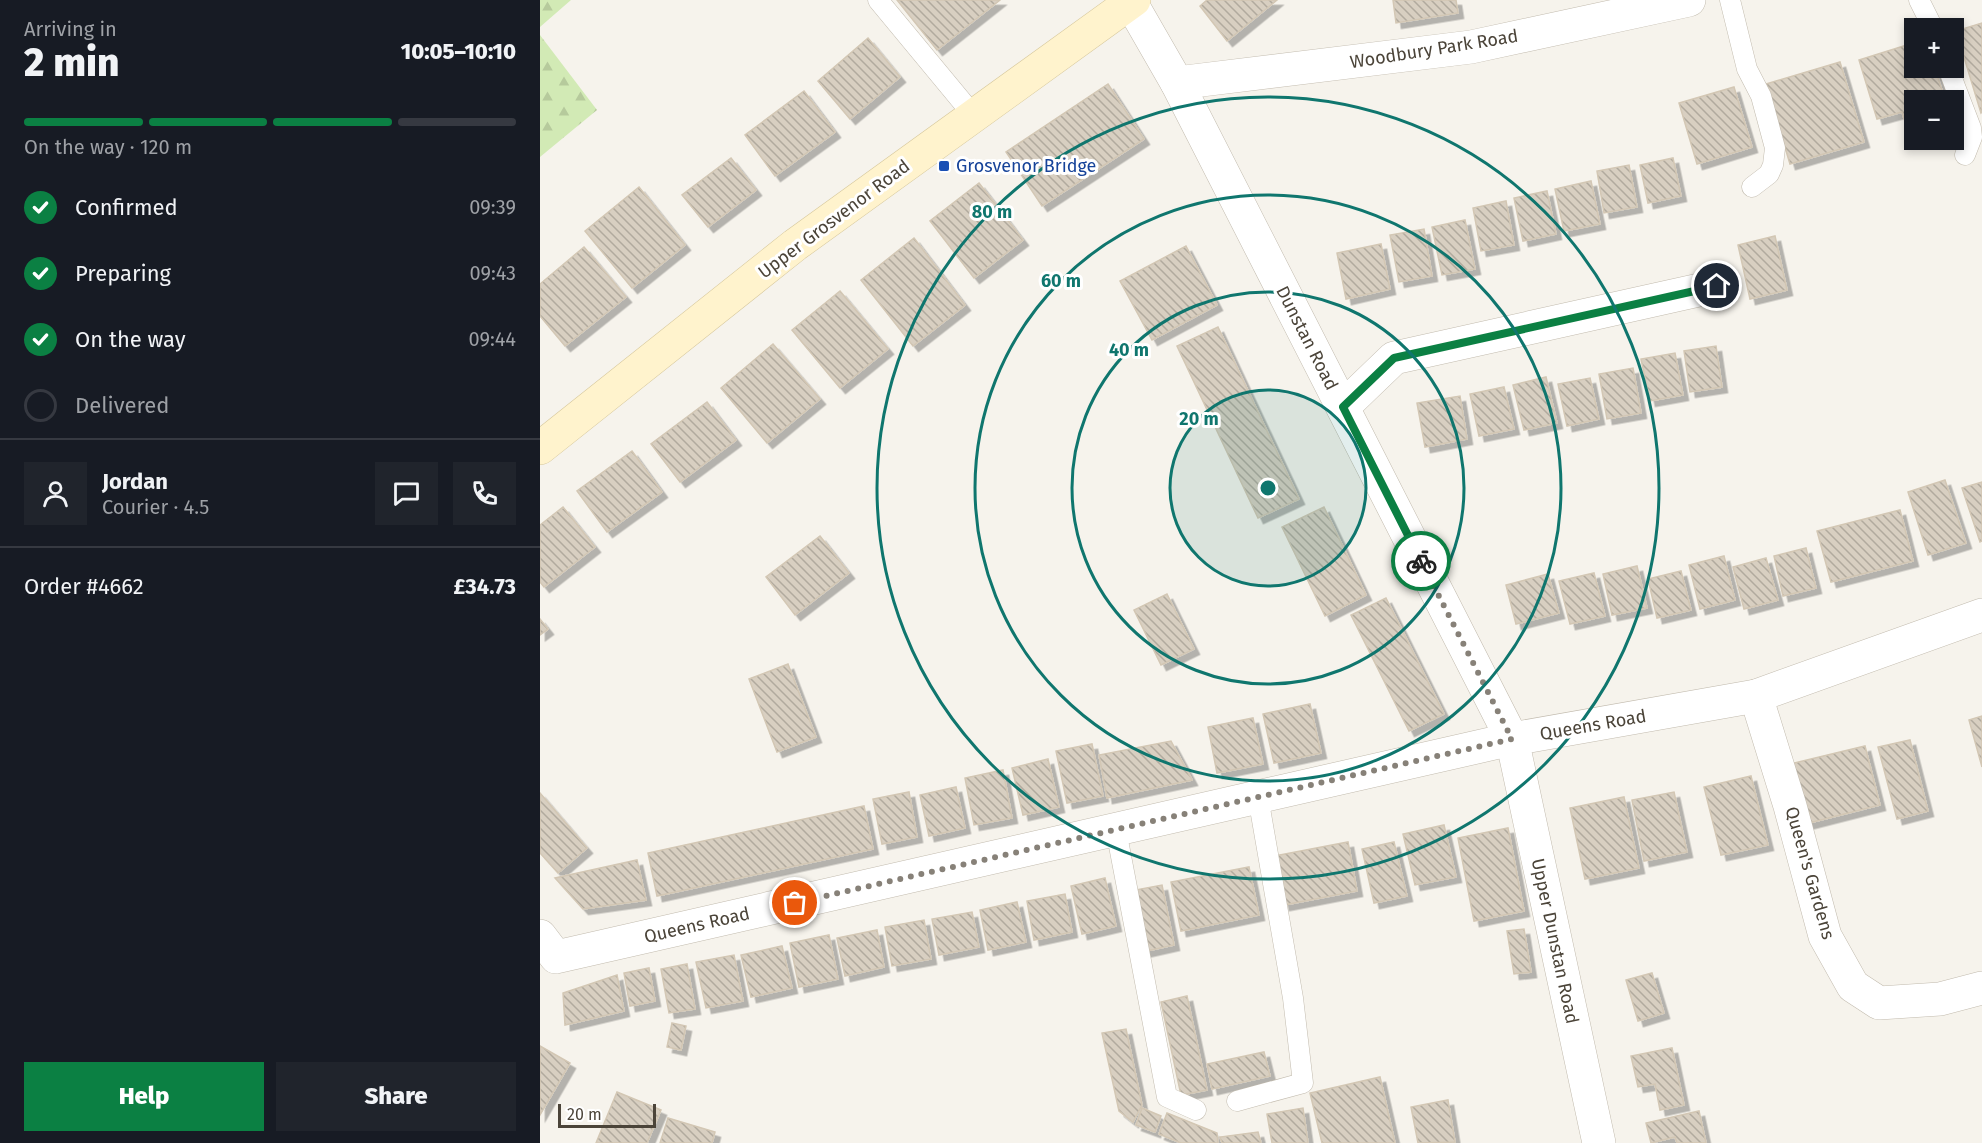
<!DOCTYPE html>
<meta charset="utf-8">
<style>
:root{--surface:#171b24;--page:#20242c;--text:#f1f3f6;--muted:#9ea1a6;--line:#363941;--accent:#0b8043}
body{margin:0;font-family:"Fira Sans",sans-serif;background:var(--page);color:var(--text);height:100vh;display:flex;flex-direction:column;font-size:22px;white-space:nowrap}
*{box-sizing:border-box;margin:0}
p{font-size:20px;color:var(--muted)}
.icon{flex:none;width:33px;height:33px;fill:none;stroke:currentColor;stroke-width:2;stroke-linecap:round;stroke-linejoin:round}
.map{position:relative;flex:1;overflow:hidden}
.side{display:flex;flex-direction:column;background:var(--surface);width:540px}
.side>*{flex:none}
.buttons{position:absolute;left:1364px;top:18px;display:grid;gap:12px}
.buttons a{display:grid;place-items:center;width:60px;height:60px;border-radius:0px;background:var(--surface);box-shadow:0 3px 9px #0003;font-size:30px}
.scale{position:absolute;left:18px;bottom:15px;width:98px;box-sizing:border-box;padding-left:6px;border:3px solid #4b4439;border-top:0;font-size:16px;line-height:21px;white-space:nowrap;color:#4b4439;-webkit-text-stroke:4px #fff;paint-order:stroke}
.pin{position:absolute;display:grid;place-items:center;width:51px;height:51px;color:#fff;margin:-26px;border:3px solid #fff;border-radius:50%;box-shadow:0 2px 6px #0007}
.courier{position:absolute;display:grid;place-items:center;width:60px;height:60px;margin:-30px;border:4px solid #0b8043;border-radius:50%;background:#fff;color:#222;box-shadow:0 2px 8px #0007}
.head em{font-style:normal;font-weight:800}
.head div{display:flex;flex-direction:column-reverse}
.head{display:flex;align-items:center;justify-content:space-between;height:102px;padding:0 24px}
h1{font-size:39px;font-weight:800;line-height:45px}
.bar{display:grid;grid-template-columns:repeat(4,1fr);gap:9px 6px;align-content:center;height:72px;padding:0 24px}
.bar i{height:8px;border-radius:4px;background:var(--line)}
.bar .on{background:var(--accent)}
.bar p{grid-column:span 4}
.line{display:flex;align-items:center;gap:15px;padding:0 24px;border-top:2px solid var(--line)}
.line div{flex:1}
.round{display:grid;place-items:center;flex:none;width:63px;height:63px;border-radius:0px;background:var(--page)}
ol{padding:0 24px;list-style:none}
li{display:flex;align-items:center;gap:18px;height:66px}
li p{margin-inline-start:auto}
li .icon{padding:6px;border-radius:50%;background:var(--accent);color:#fff;stroke-width:4}
li:last-child{color:var(--muted)}
li i{width:33px;height:33px;border:3px solid var(--line);border-radius:50%}
.cta{display:flex;gap:12px;margin-top:auto;padding:12px 24px}
.cta a{flex:1;height:69px;border-radius:0px;background:var(--accent);color:#fff;font-size:24px;font-weight:800;line-height:69px;text-align:center}
.cta a+a{background:var(--page);color:var(--text)}
main{display:flex;flex:1;min-height:0}
.map>svg:first-child{display:block}
.forest{fill:url(#forest-firs)}
.building{fill:url(#building-back-hatch);stroke:#d3c7b4;stroke-width:1.5;filter:url(#shadow)}
.lines{fill:none;stroke-linecap:round;stroke-linejoin:round}
.lane-casing{stroke:#c2bbae;stroke-width:21}
.street-casing{stroke:#c2bbae;stroke-width:34}
.secondary-casing{stroke:#d6c79b;stroke-width:34}
.lane{stroke:#fff;stroke-width:20}
.street{stroke:#fff;stroke-width:33}
.secondary{stroke:#fff3cd;stroke-width:33}
.done{stroke:#878178;stroke-width:6;stroke-dasharray:0 10.8}
.route{stroke:#0b8043;stroke-width:8}
.ring{fill:none;stroke:#0f766e;stroke-width:3}
.transit-dot{fill:#1a4fb4;stroke:#fff;stroke-width:2}
.labels{text-anchor:middle;stroke-width:6;stroke-linejoin:round;paint-order:stroke}
.street-label{font-size:18px;fill:#4b4439;stroke:#fff}
.transit-label{font-size:18px;fill:#164399;stroke:#fff;text-anchor:start}
.centre{fill:#0f766e;stroke:#fff;stroke-width:3}
.ring-label{font-size:18px;text-anchor:middle;font-weight:bold;fill:#0f766e;stroke:#fff;stroke-width:6;stroke-linejoin:round;paint-order:stroke}
</style>
<main>
<section class="side">
<div class="head"><div><h1>2 min</h1><p>Arriving in</p></div><em>10:05–10:10</em></div>
<div class="bar"><i class="on"></i><i class="on"></i><i class="on"></i><i></i><p>On the way · 120 m</p></div>
<ol>
<li><svg class="icon" aria-label="check" viewBox="0 0 24 24"><path d="M5 12l5 5 9-10"/></svg>Confirmed<p>09:39</p></li>
<li><svg class="icon" aria-label="check" viewBox="0 0 24 24"><path d="M5 12l5 5 9-10"/></svg>Preparing<p>09:43</p></li>
<li><svg class="icon" aria-label="check" viewBox="0 0 24 24"><path d="M5 12l5 5 9-10"/></svg>On the way<p>09:44</p></li>
<li><i></i>Delivered</li>
</ol>
<div class="line" style="height:108px"><a class="round"><svg class="icon" aria-label="person" viewBox="0 0 24 24"><circle cx="12" cy="8" r="4"/><path d="M4 21q1-7 8-7t8 7"/></svg></a><div><b>Jordan</b><p>Courier · 4.5</p></div><a class="round"><svg class="icon" aria-label="chat" viewBox="0 0 24 24"><path d="M4 5h16v11H9l-5 4z"/></svg></a><a class="round"><svg class="icon" aria-label="phone" viewBox="0 0 24 24"><path d="M5 4h4l2 5-3 2q2 4 5 5l2-3 5 2v4C11 20 4 13 5 4z"/></svg></a></div>
<div class="line" style="height:78px"><div>Order #4662</div><b>£34.73</b></div>
<div class="cta"><a>Help</a><a>Share</a></div>
</section>
<div class="map">
<svg width="1442" height="1143" viewBox="0 0 1442 1143">
<defs>
<pattern id="forest-firs" width="22" height="20" patternUnits="userSpaceOnUse" patternTransform="scale(1.5)"><rect width="22" height="20" fill="#d2eab5"/><path d="M5 1l3.5 6h-7zM16 11l3.5 6h-7z" fill="#b6ca9c"/></pattern>
<pattern id="building-back-hatch" width="6" height="6" patternUnits="userSpaceOnUse" patternTransform="scale(1.5)"><rect width="6" height="6" fill="#d8cfc1"/><path d="M-1 5l2 2M0 0l6 6M5-1l2 2" fill="none" stroke="#b1aa9e"/></pattern>
<filter id="shadow"><feDropShadow dx="5.5" dy="5.5" stdDeviation="0" flood-color="#0004"/></filter>
</defs>
<rect width="100%" height="100%" fill="#f6f3ec"/>
<!-- forest -->
<g class="forest">
<polygon points="0,0 31,0 0,27"/>
<polygon points="0,35 57,110 0,157"/>
</g>
<!-- building -->
<g class="building">
<polygon points="357,0 460,0 397,50"/>
<polygon points="667,0 737,0 687,41 660,6"/>
<polygon points="853,0 916,0 918,13 856,23"/>
<polygon points="1442,23 1442,112 1441,113 1416,31"/>
<polygon points="328,38 360,77 310,119 278,81"/>
<polygon points="1373,43 1374,68 1395,68 1405,100 1374,100 1374,140 1377,140 1371,141 1362,112 1337,119 1319,60"/>
<polygon points="1300,62 1324,142 1250,164 1226,84"/>
<polygon points="568,84 604,139 502,206 466,152"/>
<polygon points="1194,87 1212,147 1157,164 1139,103"/>
<polygon points="264,91 295,132 235,176 205,135"/>
<polygon points="191,158 216,190 168,227 142,195"/>
<polygon points="1133,158 1141,196 1108,203 1100,165"/>
<polygon points="1089,165 1097,207 1064,213 1057,171"/>
<polygon points="1051,181 1060,224 1024,231 1015,189"/>
<polygon points="439,183 483,240 434,278 390,221"/>
<polygon points="99,187 145,245 92,288 45,231"/>
<polygon points="1007,191 1016,234 983,241 974,198"/>
<polygon points="966,201 974,245 941,251 933,208"/>
<polygon points="925,220 935,269 902,275 892,227"/>
<polygon points="884,229 892,276 859,282 850,235"/>
<polygon points="1235,236 1247,290 1210,299 1198,245"/>
<polygon points="374,238 425,305 373,346 321,280"/>
<polygon points="841,244 850,289 806,299 797,253"/>
<polygon points="646,246 677,305 612,340 580,281"/>
<polygon points="44,247 86,297 25,346 0,316 0,284"/>
<polygon points="300,291 348,349 300,388 252,330"/>
<polygon points="678,327 759,499 718,518 637,346"/>
<polygon points="233,344 280,399 227,443 181,388"/>
<polygon points="1176,346 1182,387 1150,392 1144,351"/>
<polygon points="1135,353 1143,395 1110,401 1101,359"/>
<polygon points="1093,368 1101,413 1067,419 1059,374"/>
<polygon points="1006,377 1017,423 984,430 973,385"/>
<polygon points="1050,378 1059,419 1027,426 1018,384"/>
<polygon points="964,387 974,429 939,436 930,394"/>
<polygon points="920,396 927,439 885,447 877,403"/>
<polygon points="167,402 196,440 140,482 111,444"/>
<polygon points="92,451 122,492 67,532 37,491"/>
<polygon points="1405,480 1426,543 1388,555 1368,492"/>
<polygon points="1442,482 1442,541 1440,542 1422,488"/>
<polygon points="23,507 55,547 4,587 0,582 0,525"/>
<polygon points="784,507 826,595 785,616 742,527"/>
<polygon points="1360,510 1373,561 1291,582 1277,531"/>
<polygon points="280,536 309,573 255,615 226,577"/>
<polygon points="1266,548 1276,588 1243,596 1234,556"/>
<polygon points="1184,556 1195,600 1160,609 1149,565"/>
<polygon points="1226,558 1238,600 1204,609 1193,567"/>
<polygon points="1097,566 1107,608 1072,615 1063,574"/>
<polygon points="1141,571 1151,610 1117,618 1108,579"/>
<polygon points="1054,573 1065,616 1030,624 1019,581"/>
<polygon points="1008,574 1019,613 976,624 966,585"/>
<polygon points="627,594 654,649 621,665 594,610"/>
<polygon points="846,598 904,714 869,731 811,615"/>
<polygon points="0,619 8,629 0,635"/>
<polygon points="248,664 276,737 237,752 209,679"/>
<polygon points="770,704 781,753 734,763 723,714"/>
<polygon points="1442,716 1442,767 1429,720"/>
<polygon points="713,718 723,764 677,773 668,727"/>
<polygon points="1370,740 1388,811 1357,819 1338,747"/>
<polygon points="631,741 652,780 567,798 559,755"/>
<polygon points="552,744 563,796 527,803 516,751"/>
<polygon points="1325,746 1340,805 1265,824 1250,764"/>
<polygon points="508,759 519,807 483,815 472,768"/>
<polygon points="463,770 472,818 434,825 425,778"/>
<polygon points="1211,776 1228,845 1181,855 1164,787"/>
<polygon points="416,787 425,828 389,836 380,795"/>
<polygon points="369,792 377,837 342,844 333,799"/>
<polygon points="1134,792 1147,852 1104,861 1092,800"/>
<polygon points="0,793 47,848 18,873 0,853"/>
<polygon points="1084,797 1099,868 1045,879 1030,808"/>
<polygon points="324,806 333,849 117,896 108,853"/>
<polygon points="904,825 916,877 875,885 863,834"/>
<polygon points="968,828 984,911 934,921 918,838"/>
<polygon points="808,842 817,891 744,905 734,856"/>
<polygon points="854,842 867,896 834,903 822,849"/>
<polygon points="97,860 106,900 43,909 15,878"/>
<polygon points="709,867 719,915 641,931 631,882"/>
<polygon points="565,878 576,926 542,934 531,886"/>
<polygon points="622,885 634,945 602,952 590,891"/>
<polygon points="525,894 532,932 494,940 487,901"/>
<polygon points="477,902 486,942 448,950 440,910"/>
<polygon points="432,912 439,947 399,955 392,919"/>
<polygon points="384,920 391,959 352,966 345,927"/>
<polygon points="984,929 991,972 974,974 967,931"/>
<polygon points="337,930 344,967 305,976 297,938"/>
<polygon points="289,935 298,979 259,987 250,943"/>
<polygon points="242,946 252,988 211,997 201,955"/>
<polygon points="194,955 203,1001 166,1008 156,962"/>
<polygon points="147,964 155,1009 129,1013 121,969"/>
<polygon points="109,968 115,1001 90,1006 84,973"/>
<polygon points="1112,973 1124,1013 1098,1021 1086,980"/>
<polygon points="77,975 84,1011 25,1025 23,993"/>
<polygon points="647,996 667,1090 641,1095 621,1002"/>
<polygon points="132,1023 146,1026 141,1050 127,1047"/>
<polygon points="586,1029 602,1105 593,1122 579,1111 562,1033"/>
<polygon points="0,1046 30,1063 0,1115"/>
<polygon points="1132,1048 1144,1105 1120,1110 1115,1084 1098,1087 1091,1056"/>
<polygon points="724,1052 730,1076 672,1089 667,1064"/>
<polygon points="840,1077 855,1143 782,1143 770,1093"/>
<polygon points="77,1092 121,1110 107,1143 56,1143"/>
<polygon points="908,1100 915,1142 878,1143 871,1107"/>
<polygon points="602,1108 621,1116 615,1132 596,1125"/>
<polygon points="763,1108 768,1143 732,1143 727,1114"/>
<polygon points="1159,1111 1166,1143 1137,1143 1135,1137 1111,1143 1106,1123"/>
<polygon points="627,1113 677,1133 678,1143 641,1143 619,1134"/>
<polygon points="128,1118 175,1132 172,1143 120,1143"/>
<polygon points="718,1132 721,1143 682,1143 680,1137"/>
</g>
<g class="lines">
<!-- lane casing -->
<g class="lane-casing">
<g id="lane">
<polyline points="338,0 434,116"/>
<polyline points="1190,0 1207,69 1221,96 1235,148 1233,165 1229,174 1212,187"/>
<polyline points="1379,0 1393,28"/>
<polyline points="1408,68 1431,128 1432,137 1425,155"/>
<polyline points="576,830 627,1097 656,1110"/>
<polyline points="697,1101 763,1083 753,998 718,797"/>
</g>
</g>
<!-- street casing -->
<g class="street-casing">
<g id="street">
<polyline points="591,3 637,83 972,739 1059,1143"/>
<polyline points="637,83 931,47 1149,0"/>
<polyline points="803,407 854,358 1177,286"/>
<polyline points="1216,696 1250,806 1285,936 1313,986 1339,1003 1400,999 1442,988"/>
<polyline points="0,936 16,957 972,739 1216,696 1442,615"/>
</g>
</g>
<!-- secondary casing -->
<g class="secondary-casing">
<polyline id="secondary" points="0,448 255,245 594,0"/>
</g>
<!-- lane -->
<use href="#lane" class="lane"/>
<!-- street -->
<use href="#street" class="street"/>
<!-- secondary -->
<use href="#secondary" class="secondary"/>
</g>
<g class="lines">
<!-- done -->
<polyline class="done" points="255,903 972,739 881,561"/>
<!-- route -->
<polyline class="route" points="881,561 803,407 854,358 1177,286"/>
</g>
<!-- distance rings -->
<circle cx="728" cy="488" r="98" fill="#0f766e" fill-opacity=".12"/>
<g class="ring">
<circle cx="728" cy="488" r="98"/>
<circle cx="728" cy="488" r="196"/>
<circle cx="728" cy="488" r="293"/>
<circle cx="728" cy="488" r="391"/>
</g>
<!-- markers -->
<rect class="transit-dot" x="398" y="160" width="12" height="12" rx="3"/>
<g class="labels">
<!-- street labels -->
<g class="street-label">
<text transform="translate(894 49) rotate(-9)" y="6">Woodbury Park Road</text>
<text transform="translate(294 219) rotate(-37)" y="6">Upper Grosvenor Road</text>
<text transform="translate(767 338) rotate(63)" y="6">Dunstan Road</text>
<text transform="translate(1053 725) rotate(-10)" y="6">Queens Road</text>
<text transform="translate(1270 873) rotate(74)" y="6">Queen's Gardens</text>
<text transform="translate(157 925) rotate(-13)" y="6">Queens Road</text>
<text transform="translate(1015 941) rotate(78)" y="6">Upper Dunstan Road</text>
</g>
<!-- transit labels -->
<g class="transit-label">
<text x="416" y="172">Grosvenor Bridge</text>
</g>
</g>
<circle cx="728" cy="488" r="9" class="centre"/>
<g class="ring-label">
<text x="452" y="218">80 m</text>
<text x="521" y="287">60 m</text>
<text x="589" y="356">40 m</text>
<text x="659" y="425">20 m</text>
</g>
</svg>
<div class="buttons">
<a>+</a>
<a>−</a>
</div>
<div class="scale">20 m</div>
<div class="pin" style="left:255px;top:903px;background:#ea580c"><svg class="icon" aria-label="bag" viewBox="0 0 24 24"><path d="M5 8h14l-1 12H6zM9 8a3 3 0 0 1 6 0"/></svg></div>
<div class="pin" style="left:1177px;top:286px;background:#1f2937"><svg class="icon" aria-label="home" viewBox="0 0 24 24"><path d="M3 11l9-7 9 7M6 9v11h12V9"/></svg></div>
<div class="courier" style="left:881px;top:561px"><svg class="icon" aria-label="bike" viewBox="0 0 24 24"><circle cx="6" cy="16" r="4"/><circle cx="18" cy="16" r="4"/><path d="M6 16l4-8h5l3 8M10 8l3 8H6M13 5h3"/></svg></div>
</div>
</main>
